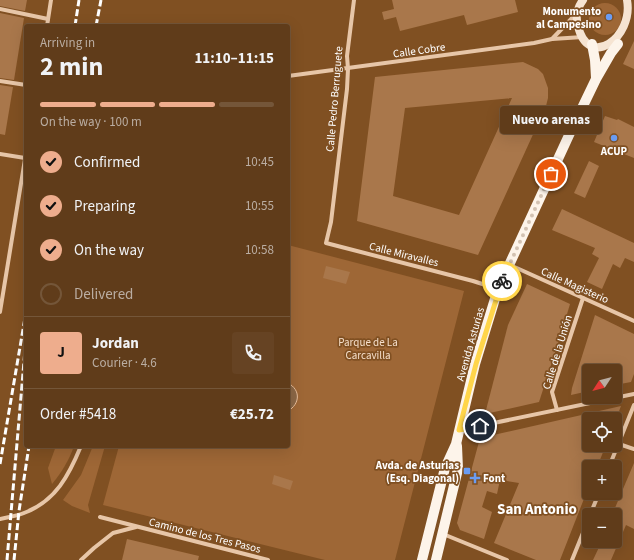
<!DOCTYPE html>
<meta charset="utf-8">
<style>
:root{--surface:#603c1a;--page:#664323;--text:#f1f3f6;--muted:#baada2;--line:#745639;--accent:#eead8d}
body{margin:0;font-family:"Source Sans 3",sans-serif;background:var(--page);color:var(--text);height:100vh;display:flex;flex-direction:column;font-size:15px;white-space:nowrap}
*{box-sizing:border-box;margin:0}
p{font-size:13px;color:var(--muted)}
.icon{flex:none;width:22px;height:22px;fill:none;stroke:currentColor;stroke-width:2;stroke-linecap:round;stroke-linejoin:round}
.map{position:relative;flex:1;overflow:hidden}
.details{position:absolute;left:24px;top:24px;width:266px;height:424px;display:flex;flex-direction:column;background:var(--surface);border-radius:4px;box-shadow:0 4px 16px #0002,0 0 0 1px var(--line)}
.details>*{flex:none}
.needle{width:26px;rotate:234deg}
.buttons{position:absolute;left:582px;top:364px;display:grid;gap:8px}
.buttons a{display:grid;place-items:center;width:40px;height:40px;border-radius:4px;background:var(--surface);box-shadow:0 4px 16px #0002,0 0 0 1px var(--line);font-size:20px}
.pin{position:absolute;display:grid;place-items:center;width:34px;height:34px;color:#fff;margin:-17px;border:2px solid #fff;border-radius:50%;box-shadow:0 1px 4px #0007}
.courier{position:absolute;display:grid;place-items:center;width:40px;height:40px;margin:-20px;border:3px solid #ffd54a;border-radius:50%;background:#fff;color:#222;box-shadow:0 1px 5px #0007}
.bubble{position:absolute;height:28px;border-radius:4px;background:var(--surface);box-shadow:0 4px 16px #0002,0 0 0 1px var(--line);font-size:13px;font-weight:700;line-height:28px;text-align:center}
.summary em{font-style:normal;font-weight:700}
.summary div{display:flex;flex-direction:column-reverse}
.summary{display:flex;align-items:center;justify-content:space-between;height:68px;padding:0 16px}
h1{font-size:26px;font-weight:700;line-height:30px}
.bar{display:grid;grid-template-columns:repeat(4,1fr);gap:6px 4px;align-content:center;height:48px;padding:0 16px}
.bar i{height:5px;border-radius:3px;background:var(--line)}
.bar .on{background:var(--accent)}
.bar p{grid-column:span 4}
.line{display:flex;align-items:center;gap:10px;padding:0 16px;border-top:1px solid var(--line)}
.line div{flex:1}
.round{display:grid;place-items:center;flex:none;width:42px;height:42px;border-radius:4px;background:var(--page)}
ol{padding:0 16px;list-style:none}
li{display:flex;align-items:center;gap:12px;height:44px}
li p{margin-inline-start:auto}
li .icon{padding:4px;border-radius:50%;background:var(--accent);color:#111;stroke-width:4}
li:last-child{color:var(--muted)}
li i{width:22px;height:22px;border:2px solid var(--line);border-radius:50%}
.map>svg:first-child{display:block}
.green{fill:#9e6736}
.water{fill:#8b6746;stroke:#e8bf9c}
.building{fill:#a9774b;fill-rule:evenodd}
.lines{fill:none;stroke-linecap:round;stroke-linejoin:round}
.street{stroke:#e7c6a8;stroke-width:4}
.secondary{stroke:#f6e4d2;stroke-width:8}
.primary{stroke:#fdf4ea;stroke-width:10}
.rail{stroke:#fff;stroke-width:3;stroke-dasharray:7 3;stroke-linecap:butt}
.done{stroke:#d3c2b2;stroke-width:4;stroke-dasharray:0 7.2}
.route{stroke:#ffd54a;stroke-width:5}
.poi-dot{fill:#6a9cf3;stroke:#805022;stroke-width:1.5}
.labels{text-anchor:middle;stroke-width:3.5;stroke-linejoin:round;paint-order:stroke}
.poi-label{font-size:11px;font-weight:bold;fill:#fff;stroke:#805022;text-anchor:end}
.street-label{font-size:11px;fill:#fff;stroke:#805022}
.park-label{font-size:11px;fill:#f5dfcb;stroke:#805022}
.district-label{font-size:15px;font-weight:bold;fill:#fff;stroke:#805022}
</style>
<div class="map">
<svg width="634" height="560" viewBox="0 0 634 560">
<rect width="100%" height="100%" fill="#805022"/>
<!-- green -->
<g class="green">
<circle cx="605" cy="19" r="16"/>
<polygon points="288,245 464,291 395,560 325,560 103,505 119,446 288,446"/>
<path d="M56 446H74C69 460 62 472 52 484L48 468Z"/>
<polygon points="93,446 105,446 88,505 90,513 72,506 63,500 81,475"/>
</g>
<!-- water -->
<path class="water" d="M288 383C301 390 300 404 288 411Z"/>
<!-- building -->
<g class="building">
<polygon points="0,0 27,0 25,11 0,6"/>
<polygon points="392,0 515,0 518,12 467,25 464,15 400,31 396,17 384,20 382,12 394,9"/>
<polygon points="0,13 24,18 14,80 0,78"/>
<polygon points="634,41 634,69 623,64"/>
<path d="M523 62 538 69 543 74 548 88V98L546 106 478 255 357 221 375 77ZM512 98 459 215 393 196 405 108Z"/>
<polygon points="0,85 13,87 5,135 0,134"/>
<polygon points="605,116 617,120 618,119 634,127 634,158 594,142"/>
<polygon points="589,161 599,166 585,198 574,193"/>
<polygon points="562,209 634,243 634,262 625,258 620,268 613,264 602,289 587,282 599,258 592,254 595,248 552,230"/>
<polygon points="326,266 350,272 346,284 323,278"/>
<polygon points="527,284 570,304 562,331 539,402 485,414 508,325"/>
<polygon points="595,315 634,334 634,374 631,382 615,385 615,371 589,371 589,391 571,395 572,388"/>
<polygon points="621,406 616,419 589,419 589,445 606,445 597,467 589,467 589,486 560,560 536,560 494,543 519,483 500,480 497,494 487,491 482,507 492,512 484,539 460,530 457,523 480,438"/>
<polygon points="634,463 634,529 626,525 611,560 593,560 601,543 615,549 615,515 612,515"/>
<polygon points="274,475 293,481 290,490 272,484"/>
<polygon points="127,539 199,556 198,560 122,560"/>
</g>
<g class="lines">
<!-- street -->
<g class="street">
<polyline points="354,0 347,56 348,69 347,89 331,222 326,243 473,281 498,289"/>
<polyline points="0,9 48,19"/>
<polyline points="47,26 51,0"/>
<polyline points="552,39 575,15"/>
<polyline points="288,76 534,43 552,39 583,37"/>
<polyline points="0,81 26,85"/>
<polyline points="0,154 25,158"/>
<polyline points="510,265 634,321"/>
<polyline points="0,312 26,153"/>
<polyline points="557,410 552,392 583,298"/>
<polyline points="460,430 634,394"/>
<polyline points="619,444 634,449"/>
<polyline points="609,467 634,405"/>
<polyline points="590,515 599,493"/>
<polyline points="100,517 268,560"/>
<path d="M0 519C8 517 17 516 24 513 56 501 69 475 81 446"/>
<polyline points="443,534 507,560"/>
<polyline points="81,560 94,548 113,533 136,527"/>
<polyline points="572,560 589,518"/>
</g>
<!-- secondary -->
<path class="secondary" d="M583 0C577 8 575 16 578 26 588 70 634 38 627 0"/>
<!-- primary -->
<g class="primary">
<polyline points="592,44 595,60 596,78"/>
<polyline points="422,560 445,468 456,444 475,364 498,289 570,133 596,79 611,53 618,44"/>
<polyline points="436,560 458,469 457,446"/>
</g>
<!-- rail -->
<g class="rail">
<polyline points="75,26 79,0"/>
<polyline points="96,26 101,0"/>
<polyline points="0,464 26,312"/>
<polyline points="7,560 26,338"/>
<polyline points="14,560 19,511 29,446"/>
</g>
</g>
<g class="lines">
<!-- done -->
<polyline class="done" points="502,281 551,174"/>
<!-- route -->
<polyline class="route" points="480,426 459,430 476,364 502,281"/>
</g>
<!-- markers -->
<g class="poi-dot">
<circle cx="609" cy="17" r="4"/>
<circle cx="614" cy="138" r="4"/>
<rect x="463" y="467" width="8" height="8" rx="2"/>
<path d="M473 472h4v4h4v4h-4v4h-4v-4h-4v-4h4z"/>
</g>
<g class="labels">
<!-- poi labels -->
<g class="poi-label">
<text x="601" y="15">Monumento<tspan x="601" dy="13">al Campesino</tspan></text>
<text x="614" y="155" text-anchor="middle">ACUP</text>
<text x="459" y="469">Avda. de Asturias<tspan x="459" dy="13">(Esq. Diagonal)</tspan></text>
<text x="483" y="482" text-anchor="start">Font</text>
</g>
<!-- street labels -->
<g class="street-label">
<text transform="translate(419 50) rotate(-8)" y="4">Calle Cobre</text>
<text transform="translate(334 99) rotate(-85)" y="4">Calle Pedro Berruguete</text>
<text transform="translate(404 254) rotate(14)" y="4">Calle Miravalles</text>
<text transform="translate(575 285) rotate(24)" y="4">Calle Magisterio</text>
<text transform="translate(470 344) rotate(-74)" y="4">Avenida Asturias</text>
<text transform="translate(557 352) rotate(-73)" y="4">Calle de la Unión</text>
<text transform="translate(205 535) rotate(14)" y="4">Camino de los Tres Pasos</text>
</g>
<!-- park labels -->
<g class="park-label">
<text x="368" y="346">Parque de La<tspan x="368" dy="13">Carcavilla</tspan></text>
</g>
<!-- district labels -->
<g class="district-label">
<text x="537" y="514">San Antonio</text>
</g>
</g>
</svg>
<div class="buttons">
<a><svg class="needle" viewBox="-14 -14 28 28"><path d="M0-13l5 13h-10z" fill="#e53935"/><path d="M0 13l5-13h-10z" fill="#baada2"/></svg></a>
<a><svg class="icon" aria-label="locate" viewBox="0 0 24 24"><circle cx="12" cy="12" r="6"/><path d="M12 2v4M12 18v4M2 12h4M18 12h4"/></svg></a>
<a>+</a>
<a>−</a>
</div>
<div class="pin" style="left:551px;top:174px;background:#ea580c"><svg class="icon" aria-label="bag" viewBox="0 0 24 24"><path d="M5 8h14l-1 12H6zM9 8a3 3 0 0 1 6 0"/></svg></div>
<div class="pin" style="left:480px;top:426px;background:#1f2937"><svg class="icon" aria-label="home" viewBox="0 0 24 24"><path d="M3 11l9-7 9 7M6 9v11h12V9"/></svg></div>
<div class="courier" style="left:502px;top:281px"><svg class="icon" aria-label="bike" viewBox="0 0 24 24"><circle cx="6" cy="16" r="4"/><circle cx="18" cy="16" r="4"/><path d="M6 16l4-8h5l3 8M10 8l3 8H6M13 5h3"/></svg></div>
<div class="bubble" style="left:500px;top:106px;width:102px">Nuevo arenas</div>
<section class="details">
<div class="summary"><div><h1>2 min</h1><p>Arriving in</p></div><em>11:10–11:15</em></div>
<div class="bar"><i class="on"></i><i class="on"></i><i class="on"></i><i></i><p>On the way · 100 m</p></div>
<ol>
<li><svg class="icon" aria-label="check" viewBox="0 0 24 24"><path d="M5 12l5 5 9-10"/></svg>Confirmed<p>10:45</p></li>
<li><svg class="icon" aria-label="check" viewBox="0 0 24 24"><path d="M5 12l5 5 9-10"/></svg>Preparing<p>10:55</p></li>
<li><svg class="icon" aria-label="check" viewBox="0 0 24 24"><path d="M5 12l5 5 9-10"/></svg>On the way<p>10:58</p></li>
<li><i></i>Delivered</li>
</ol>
<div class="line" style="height:72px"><b class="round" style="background:var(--accent);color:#111">J</b><div><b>Jordan</b><p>Courier · 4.6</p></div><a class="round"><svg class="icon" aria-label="phone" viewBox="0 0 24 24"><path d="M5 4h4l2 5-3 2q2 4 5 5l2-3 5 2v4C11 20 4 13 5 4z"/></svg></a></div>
<div class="line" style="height:52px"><div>Order #5418</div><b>€25.72</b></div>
</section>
</div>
